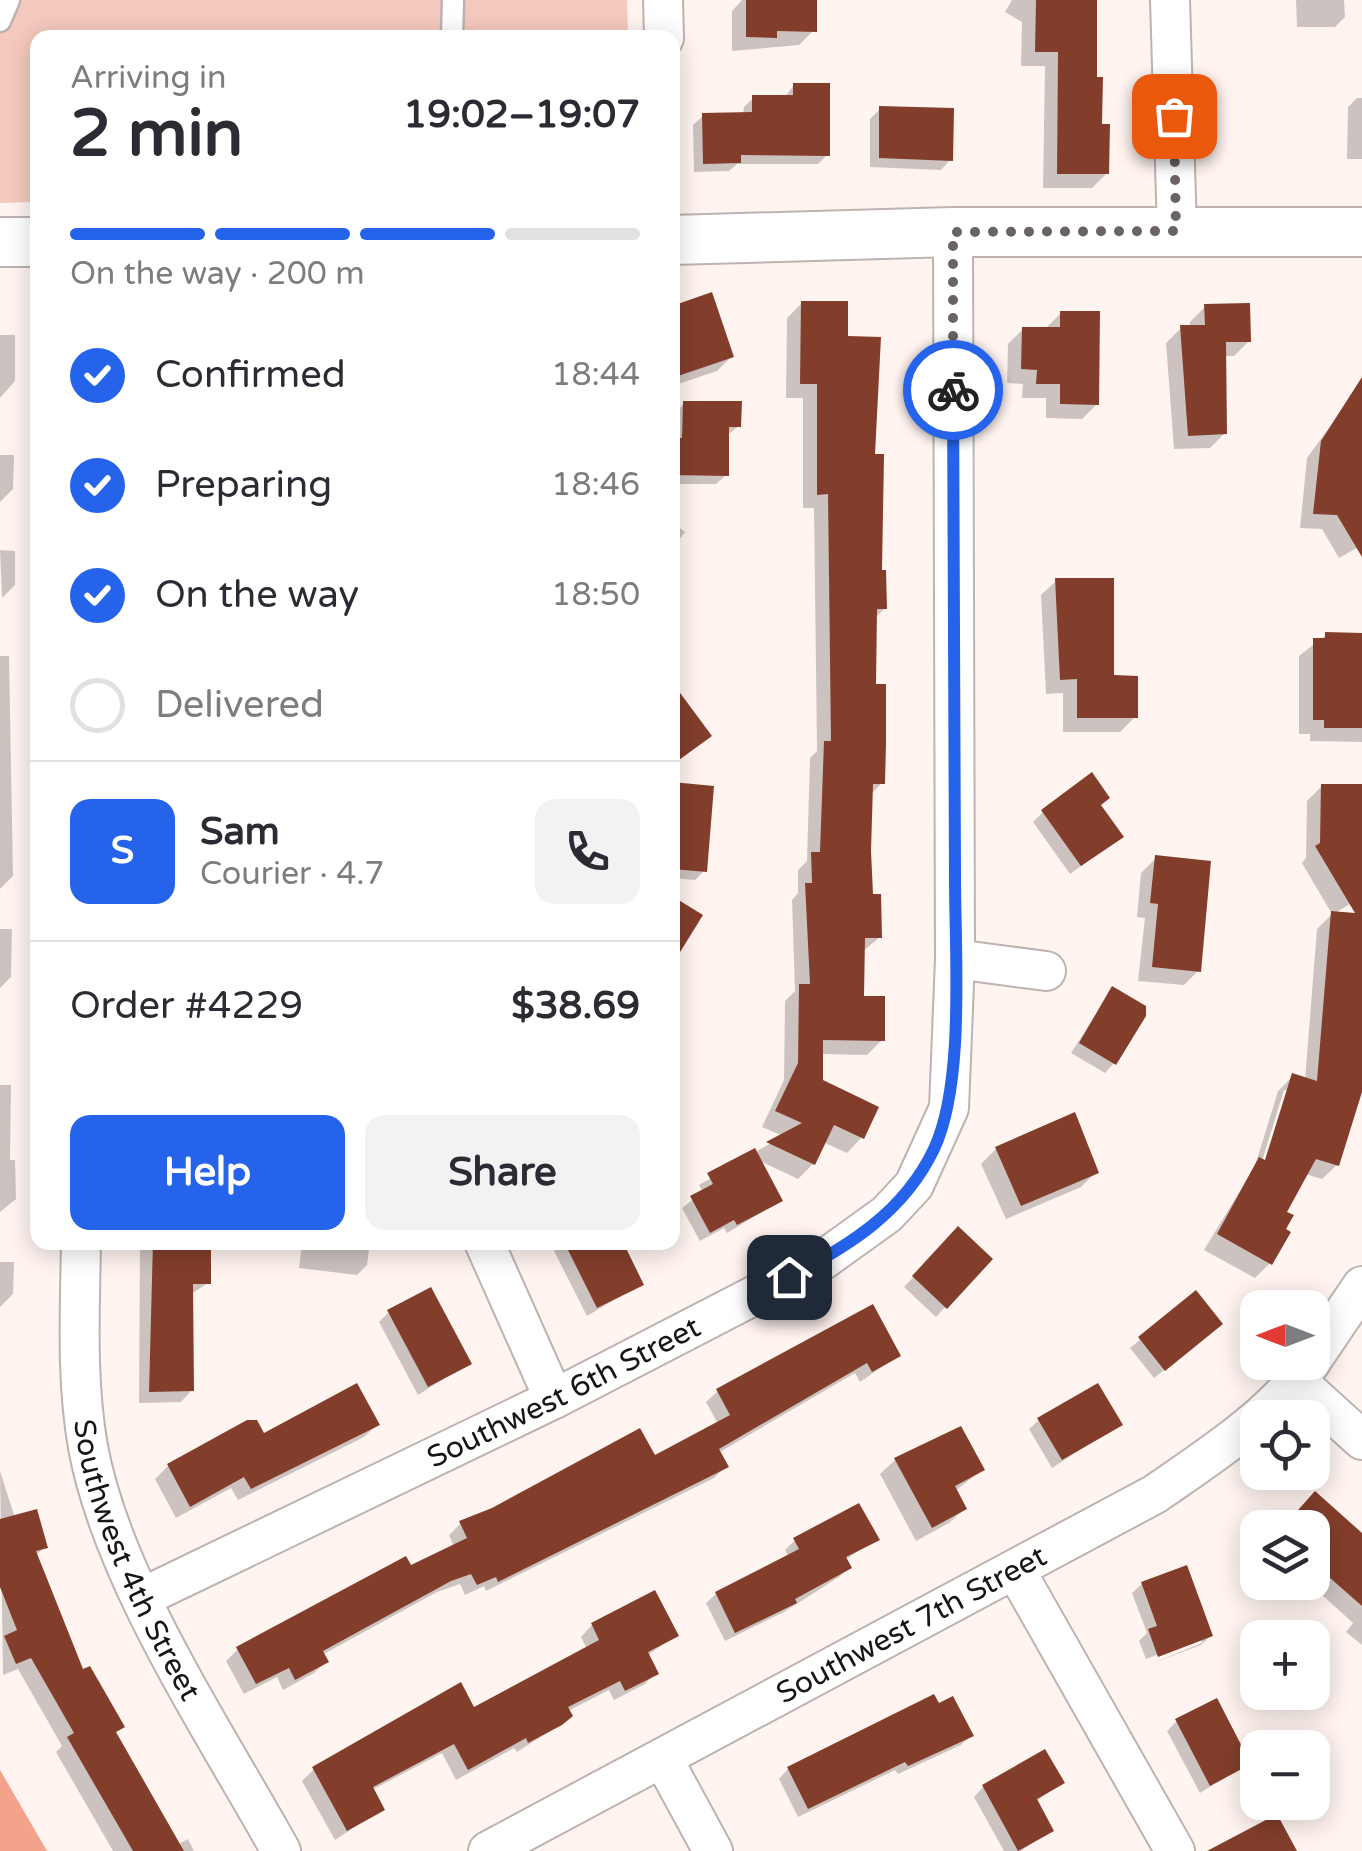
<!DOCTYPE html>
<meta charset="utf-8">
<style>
:root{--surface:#fff;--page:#f2f2f3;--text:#2b2b33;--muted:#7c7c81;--line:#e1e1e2;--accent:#2563eb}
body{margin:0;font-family:"Varela Round",sans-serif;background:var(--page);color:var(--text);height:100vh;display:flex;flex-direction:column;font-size:38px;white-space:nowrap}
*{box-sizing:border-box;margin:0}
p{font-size:32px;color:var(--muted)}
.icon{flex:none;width:55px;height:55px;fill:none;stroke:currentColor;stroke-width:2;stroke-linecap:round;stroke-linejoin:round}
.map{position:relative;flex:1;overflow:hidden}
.details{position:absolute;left:30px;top:30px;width:650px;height:1220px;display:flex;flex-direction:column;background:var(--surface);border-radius:20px;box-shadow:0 5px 25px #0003}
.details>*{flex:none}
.needle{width:65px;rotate:270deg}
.controls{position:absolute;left:1240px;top:1290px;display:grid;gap:20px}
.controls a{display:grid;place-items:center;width:90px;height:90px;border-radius:20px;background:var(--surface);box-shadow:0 5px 25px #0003;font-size:50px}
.pin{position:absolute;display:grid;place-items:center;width:85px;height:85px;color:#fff;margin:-42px;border-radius:20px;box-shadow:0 5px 15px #0006}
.courier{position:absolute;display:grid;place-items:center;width:100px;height:100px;margin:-50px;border:8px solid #2563eb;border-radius:50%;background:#fff;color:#222;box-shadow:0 2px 12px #0007}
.head em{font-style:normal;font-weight:700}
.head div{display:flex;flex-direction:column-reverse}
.head{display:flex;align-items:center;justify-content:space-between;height:170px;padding:0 40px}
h1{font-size:65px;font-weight:700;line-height:75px}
.bar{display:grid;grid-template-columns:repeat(4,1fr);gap:15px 10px;align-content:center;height:120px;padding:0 40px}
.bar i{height:12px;border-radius:8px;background:var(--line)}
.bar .selected{background:var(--accent)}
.bar p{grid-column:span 4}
.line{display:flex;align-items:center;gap:25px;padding:0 40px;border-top:2px solid var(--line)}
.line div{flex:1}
.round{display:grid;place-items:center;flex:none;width:105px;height:105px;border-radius:20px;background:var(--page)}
ol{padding:0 40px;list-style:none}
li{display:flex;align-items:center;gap:30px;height:110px}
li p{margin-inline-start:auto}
li .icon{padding:10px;border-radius:50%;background:var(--accent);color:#fff;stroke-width:4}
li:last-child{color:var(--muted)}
li i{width:55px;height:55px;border:5px solid var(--line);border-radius:50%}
.primary-button{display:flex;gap:20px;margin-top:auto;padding:20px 40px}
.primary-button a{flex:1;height:115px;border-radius:20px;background:var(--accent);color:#fff;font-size:40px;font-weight:700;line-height:115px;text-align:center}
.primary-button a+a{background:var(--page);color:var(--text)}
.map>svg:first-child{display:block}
.green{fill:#f5c9bd}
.forest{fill:#f3a38c}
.shadow{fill:#0003;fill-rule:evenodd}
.building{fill:#833e2b}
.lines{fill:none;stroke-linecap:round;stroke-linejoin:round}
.service-casing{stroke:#bdb3b0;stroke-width:25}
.minor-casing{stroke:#bdb3b0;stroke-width:42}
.tertiary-casing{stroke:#bdb3b0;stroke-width:52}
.service{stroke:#fff;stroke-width:20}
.minor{stroke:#fff;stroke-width:38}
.tertiary{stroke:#fff;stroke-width:48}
.done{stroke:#6a6361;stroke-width:10;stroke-dasharray:0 18}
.route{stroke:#2563eb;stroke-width:12}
.labels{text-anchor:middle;stroke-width:10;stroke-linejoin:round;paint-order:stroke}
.street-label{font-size:30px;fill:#191514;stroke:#fff}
</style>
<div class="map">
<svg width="1362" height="1851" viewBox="0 0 1362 1851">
<rect width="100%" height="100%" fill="#fff4f0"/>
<!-- green -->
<polygon class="green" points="0,0 627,0 628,37 38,38 37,202 0,203"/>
<!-- forest -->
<polygon class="forest" points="0,1770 47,1851 0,1851"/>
<!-- shadow -->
<g class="shadow">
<polygon points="742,0 814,0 814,30 799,45 732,51 732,11"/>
<polygon points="1012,0 1094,0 1094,79 1107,173 1092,188 1043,188 1045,66 1021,66 1022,22 1005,12"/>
<polygon points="1296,0 1344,0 1345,17 1335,27 1297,27"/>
<polygon points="794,85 827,155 818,164 737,164 729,171 694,172 693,125 703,116 743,115 744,107 753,98 784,98"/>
<polygon points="1357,98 1362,98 1362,159 1347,159 1348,107"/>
<polygon points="880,109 950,160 941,170 870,167 870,119"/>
<polygon points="802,303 845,339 873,457 885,608 875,618 874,686 882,783 870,795 870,897 880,937 862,952 862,998 882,1040 867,1055 820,1054 820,1082 875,1108 861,1138 847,1153 823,1142 813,1164 798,1179 758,1160 780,1201 727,1233 724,1228 700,1241 682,1208 703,1192 699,1185 783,1136 762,1127 784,1080 785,1001 795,991 792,900 798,893 798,870 807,861 810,758 817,751 814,508 803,508 803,398 786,398 787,318"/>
<polygon points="1205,307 1249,341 1234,356 1223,356 1225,433 1210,448 1174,449 1166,343 1181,328 1190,328 1190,322"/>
<polygon points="672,308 732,356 717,371 672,386"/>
<polygon points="1061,313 1097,404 1082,419 1046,418 1046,398 1022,398 1023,384 1007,383 1008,344 1023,329 1045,329"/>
<polygon points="0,335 15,335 15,381 0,398"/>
<polygon points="1352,396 1362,402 1362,545 1339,558 1322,529 1300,528 1307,458"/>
<polygon points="684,404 739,426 726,436 726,475 716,484 672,484 674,413"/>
<polygon points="0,455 14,455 13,489 0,502"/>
<polygon points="672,522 685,532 672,549"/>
<polygon points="0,550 15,551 15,585 2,598"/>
<polygon points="1056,581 1135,717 1120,732 1063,732 1063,693 1046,694 1041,595"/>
<polygon points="1326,635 1362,635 1362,742 1310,741 1310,734 1299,734 1299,656"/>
<polygon points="0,656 9,656 13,876 0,889"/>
<polygon points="672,785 705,870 695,880 672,878"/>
<path d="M1322 786H1362V897L1333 914 1362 916V1084L1337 1165 1322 1179 1305 1174 1283 1213 1270 1263 1255 1278 1204 1250 1255 1166 1278 1091 1293 1076 1305 1080 1317 929 1332 914 1302 863 1306 858 1307 801ZM1284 1090H1290L1263 1173 1259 1171Z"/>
<polygon points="1098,807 1121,837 1070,874 1033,822 1043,812"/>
<polygon points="1156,858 1199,970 1184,985 1138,981 1145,918 1137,917 1141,873"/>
<polygon points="0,929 12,929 11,977 0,988"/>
<polygon points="1112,989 1114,1063 1105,1073 1071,1053"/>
<polygon points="0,1085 11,1085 10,1160 15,1160 16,1199 0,1212"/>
<polygon points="996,1149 1096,1172 1081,1187 1006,1219 981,1164"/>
<polygon points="958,1230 990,1259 936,1317 904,1287"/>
<polygon points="140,1242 187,1242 208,1283 191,1294 192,1390 181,1402 139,1403"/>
<polygon points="302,1242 370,1242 367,1265 357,1275 299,1268"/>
<polygon points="562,1242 620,1242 641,1284 587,1316 554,1251"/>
<polygon points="0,1262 14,1262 13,1294 0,1307"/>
<polygon points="1196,1294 1211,1333 1154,1378 1130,1348"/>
<polygon points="389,1312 469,1363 418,1395 379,1322"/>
<polygon points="898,1356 860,1382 855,1373 718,1453 725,1467 714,1478 486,1591 484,1586 465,1595 460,1584 437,1592 322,1655 326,1662 314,1673 283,1690 277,1677 244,1694 226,1661 238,1649 454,1547 449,1535 460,1524 654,1459 718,1424 706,1402 718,1391"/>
<polygon points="1039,1420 1120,1424 1052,1468 1029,1429"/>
<polygon points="247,1423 263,1436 377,1425 364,1437 238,1500 231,1488 176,1518 155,1479 168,1466"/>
<polygon points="895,1460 982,1470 955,1491 964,1509 949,1523 916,1541 880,1474"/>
<polygon points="0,1471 15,1518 45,1547 35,1556 82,1673 177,1845 188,1839 194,1851 113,1851 56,1752 62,1746 18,1669 3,1675"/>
<polygon points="1302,1507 1362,1536 1362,1645 1346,1632 1353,1623 1308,1582 1312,1582 1312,1528"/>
<polygon points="877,1539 845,1560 849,1567 839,1577 784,1612 725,1641 706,1603 716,1594 789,1557 785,1550 795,1540"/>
<polygon points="1142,1584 1210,1636 1201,1645 1148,1665 1202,1643 1202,1638 1146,1659 1139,1641 1147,1633 1132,1593"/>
<polygon points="592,1625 675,1636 648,1655 656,1673 645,1684 614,1700 609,1690 568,1711 558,1726 517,1752 514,1748 456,1780 442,1753 372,1790 382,1809 335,1840 302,1781 314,1769 473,1710 587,1649 581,1637"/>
<polygon points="933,1697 971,1735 961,1745 898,1774 895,1770 798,1817 779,1779 788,1769"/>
<polygon points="1177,1721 1248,1763 1200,1793 1167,1731"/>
<polygon points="1062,1783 1035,1802 1051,1830 1021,1851 1004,1851 974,1797 983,1787"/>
</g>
<!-- building -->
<g class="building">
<polygon points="746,0 817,0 817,32 777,31 777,38 746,37"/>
<polygon points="1036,0 1097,0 1097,77 1103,77 1102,124 1110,124 1109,174 1057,174 1058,52 1035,52"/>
<polygon points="793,83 830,83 830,156 741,155 741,163 703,164 702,113 752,112 752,95 793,95"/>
<polygon points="879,106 954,108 953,161 879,158"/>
<polygon points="712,292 734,357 672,378 672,306"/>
<polygon points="801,301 848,301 848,336 881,337 875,454 884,454 882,570 886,570 887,609 877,609 876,684 886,684 886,743 885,784 873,784 871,851 873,894 881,894 882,938 865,938 864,996 885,996 885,1041 823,1040 823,1080 879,1107 864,1139 834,1125 815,1165 766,1142 802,1123 775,1111 798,1063 799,984 810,984 805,883 812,883 811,852 820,852 824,741 831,741 828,494 817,495 817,384 800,384"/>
<polygon points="1250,303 1251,342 1226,342 1227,434 1188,436 1180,325 1205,325 1204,304"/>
<polygon points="1060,311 1100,311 1099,405 1060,404 1060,384 1036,384 1037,370 1021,369 1022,327 1060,327"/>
<polygon points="1362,377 1362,557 1337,515 1313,514 1321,441"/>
<polygon points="683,401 742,401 741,427 729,427 729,476 672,475 672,438 682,438"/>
<polygon points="1055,578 1114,578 1114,675 1138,676 1138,718 1077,718 1077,679 1060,680"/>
<polygon points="1325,632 1362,633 1362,728 1324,728 1324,720 1313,720 1313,638 1325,638"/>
<polygon points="672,682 712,736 672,765"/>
<polygon points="1092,772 1110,798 1101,805 1124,837 1081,866 1041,810"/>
<polygon points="672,782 714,786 707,872 672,869"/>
<polygon points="1321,784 1362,784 1362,1092 1339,1166 1316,1159 1287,1212 1294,1215 1286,1229 1291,1232 1272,1265 1217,1234 1259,1157 1265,1160 1292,1073 1317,1081 1331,911 1355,913 1315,846 1320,843"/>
<polygon points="1155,855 1211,861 1201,972 1152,967 1158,904 1150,903"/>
<polygon points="672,896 703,915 672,965"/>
<polygon points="1112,986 1146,1006 1146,1016 1116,1065 1079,1043"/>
<polygon points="1075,1112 1099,1173 1021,1206 995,1147"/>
<polygon points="755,1148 783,1201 737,1225 734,1220 710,1233 690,1196 713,1184 707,1173"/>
<polygon points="958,1226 993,1259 947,1309 912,1276"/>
<polygon points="153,1242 211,1245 211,1284 193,1284 194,1391 149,1392"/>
<polygon points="564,1242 623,1242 644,1285 597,1308"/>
<polygon points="431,1287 472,1364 428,1387 387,1310"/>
<polygon points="1196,1290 1223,1324 1165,1371 1138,1337"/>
<polygon points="873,1304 901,1356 872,1372 867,1363 719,1449 729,1467 498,1582 496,1577 477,1585 471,1574 451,1581 323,1651 329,1662 295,1680 289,1668 256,1684 236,1647 406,1556 411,1565 467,1538 459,1521 492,1508 640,1428 655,1455 730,1415 716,1389"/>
<polygon points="357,1383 380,1425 251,1489 244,1477 190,1507 167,1464 247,1420 257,1420 264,1433"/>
<polygon points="1098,1383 1123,1425 1062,1460 1037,1418"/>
<polygon points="961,1426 985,1470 955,1486 967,1509 932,1528 894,1458"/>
<polygon points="1315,1491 1362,1533 1362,1606 1312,1562 1312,1528 1282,1528"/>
<polygon points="859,1503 880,1540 846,1557 852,1568 795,1599 797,1603 735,1633 715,1592 799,1549 793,1538"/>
<polygon points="37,1509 48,1548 36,1551 83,1669 90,1666 125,1727 116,1732 184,1851 133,1851 67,1737 74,1733 31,1658 16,1664 4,1636 17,1630 0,1587 0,1519"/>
<polygon points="1187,1565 1213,1636 1158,1657 1148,1629 1157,1626 1141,1582"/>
<polygon points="655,1590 679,1636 648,1652 659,1674 625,1691 620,1681 568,1707 573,1716 562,1725 528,1743 526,1738 468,1770 454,1744 373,1787 385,1810 347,1831 312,1767 461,1682 474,1707 599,1640 591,1623"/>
<polygon points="934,1694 939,1703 953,1696 974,1736 908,1766 905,1762 808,1809 787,1767"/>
<polygon points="1217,1698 1251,1764 1210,1786 1175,1719"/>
<polygon points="1045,1749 1065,1783 1037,1799 1054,1831 1018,1851 982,1785"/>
<polygon points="1277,1814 1297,1851 1207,1851"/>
</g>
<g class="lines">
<!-- service casing -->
<g class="service-casing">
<g id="service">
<polyline points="0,21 9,0"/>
<polyline points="452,38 453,0"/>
</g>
</g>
<!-- minor casing -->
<g class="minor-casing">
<g id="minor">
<polyline points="663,0 664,38"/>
<polyline points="1170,0 1177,231"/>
<polyline points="955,959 1046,971"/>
<path id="s1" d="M81 1242C80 1311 76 1379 88 1447 112 1579 215 1732 281 1851"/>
<polyline points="484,1242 554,1399"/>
<polyline points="1312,1360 1362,1286"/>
<polyline points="1297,1381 1362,1440"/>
<polyline points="1016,1571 1175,1851"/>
<path id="s2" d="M141 1598 554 1399 823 1260 887 1214 914 1185 949 1108 955 959 953 232"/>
<polyline points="663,1759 713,1851"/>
<path id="s3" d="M488 1851 1155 1494C1210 1456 1270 1418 1311 1362"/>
</g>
</g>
<!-- tertiary casing -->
<g class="tertiary-casing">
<g id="tertiary">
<polyline points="672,240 953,232 1362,232"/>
<polyline points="0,242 38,242"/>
</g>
</g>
<!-- service -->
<use href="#service" class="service"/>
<!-- minor -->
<use href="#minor" class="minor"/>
<!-- tertiary -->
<use href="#tertiary" class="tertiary"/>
</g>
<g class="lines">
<!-- done -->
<polyline class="done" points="953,390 953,232 1176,231 1174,116"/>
<!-- route -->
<path class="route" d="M789 1277C849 1246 904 1212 934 1149 965 1083 955 953 955 877 955 715 954 553 953 390"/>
</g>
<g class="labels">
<!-- street labels -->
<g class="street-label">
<text dy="10" stroke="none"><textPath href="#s2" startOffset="470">Southwest 6th Street</textPath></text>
<text dy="10" stroke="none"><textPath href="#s1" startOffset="328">Southwest 4th Street</textPath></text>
<text dy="10" stroke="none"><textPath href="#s3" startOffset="480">Southwest 7th Street</textPath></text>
</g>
</g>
</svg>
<div class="controls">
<a><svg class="needle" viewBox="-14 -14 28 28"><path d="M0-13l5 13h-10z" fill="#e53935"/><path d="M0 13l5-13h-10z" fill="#7c7c81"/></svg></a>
<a><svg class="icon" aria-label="locate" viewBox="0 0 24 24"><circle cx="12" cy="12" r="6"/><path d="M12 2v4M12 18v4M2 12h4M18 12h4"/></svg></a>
<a><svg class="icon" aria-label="layers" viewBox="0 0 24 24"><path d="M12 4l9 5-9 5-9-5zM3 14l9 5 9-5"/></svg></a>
<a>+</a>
<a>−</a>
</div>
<div class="pin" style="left:1174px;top:116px;background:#ea580c"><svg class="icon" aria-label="bag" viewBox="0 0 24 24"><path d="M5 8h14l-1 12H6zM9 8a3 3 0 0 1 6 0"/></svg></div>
<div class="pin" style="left:789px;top:1277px;background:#1f2937"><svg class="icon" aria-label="home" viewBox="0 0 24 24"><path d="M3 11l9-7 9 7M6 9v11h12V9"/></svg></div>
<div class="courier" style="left:953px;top:390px"><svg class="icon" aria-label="bike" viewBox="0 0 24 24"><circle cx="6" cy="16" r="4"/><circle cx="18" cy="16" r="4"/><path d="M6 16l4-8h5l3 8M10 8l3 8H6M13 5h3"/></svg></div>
<section class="details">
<div class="head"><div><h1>2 min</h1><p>Arriving in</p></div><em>19:02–19:07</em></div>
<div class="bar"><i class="selected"></i><i class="selected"></i><i class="selected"></i><i></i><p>On the way · 200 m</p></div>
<ol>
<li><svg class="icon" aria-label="check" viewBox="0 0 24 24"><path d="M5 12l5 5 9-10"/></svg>Confirmed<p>18:44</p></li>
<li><svg class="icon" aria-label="check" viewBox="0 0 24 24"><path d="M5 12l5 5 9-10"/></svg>Preparing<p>18:46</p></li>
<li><svg class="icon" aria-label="check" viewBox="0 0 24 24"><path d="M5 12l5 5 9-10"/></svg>On the way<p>18:50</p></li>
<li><i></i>Delivered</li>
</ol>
<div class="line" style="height:180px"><b class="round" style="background:var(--accent);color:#fff">S</b><div><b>Sam</b><p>Courier · 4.7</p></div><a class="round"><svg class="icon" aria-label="phone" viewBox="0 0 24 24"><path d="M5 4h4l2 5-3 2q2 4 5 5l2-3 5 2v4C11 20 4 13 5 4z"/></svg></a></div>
<div class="line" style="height:130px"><div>Order #4229</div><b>$38.69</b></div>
<div class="primary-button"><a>Help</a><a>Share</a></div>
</section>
</div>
